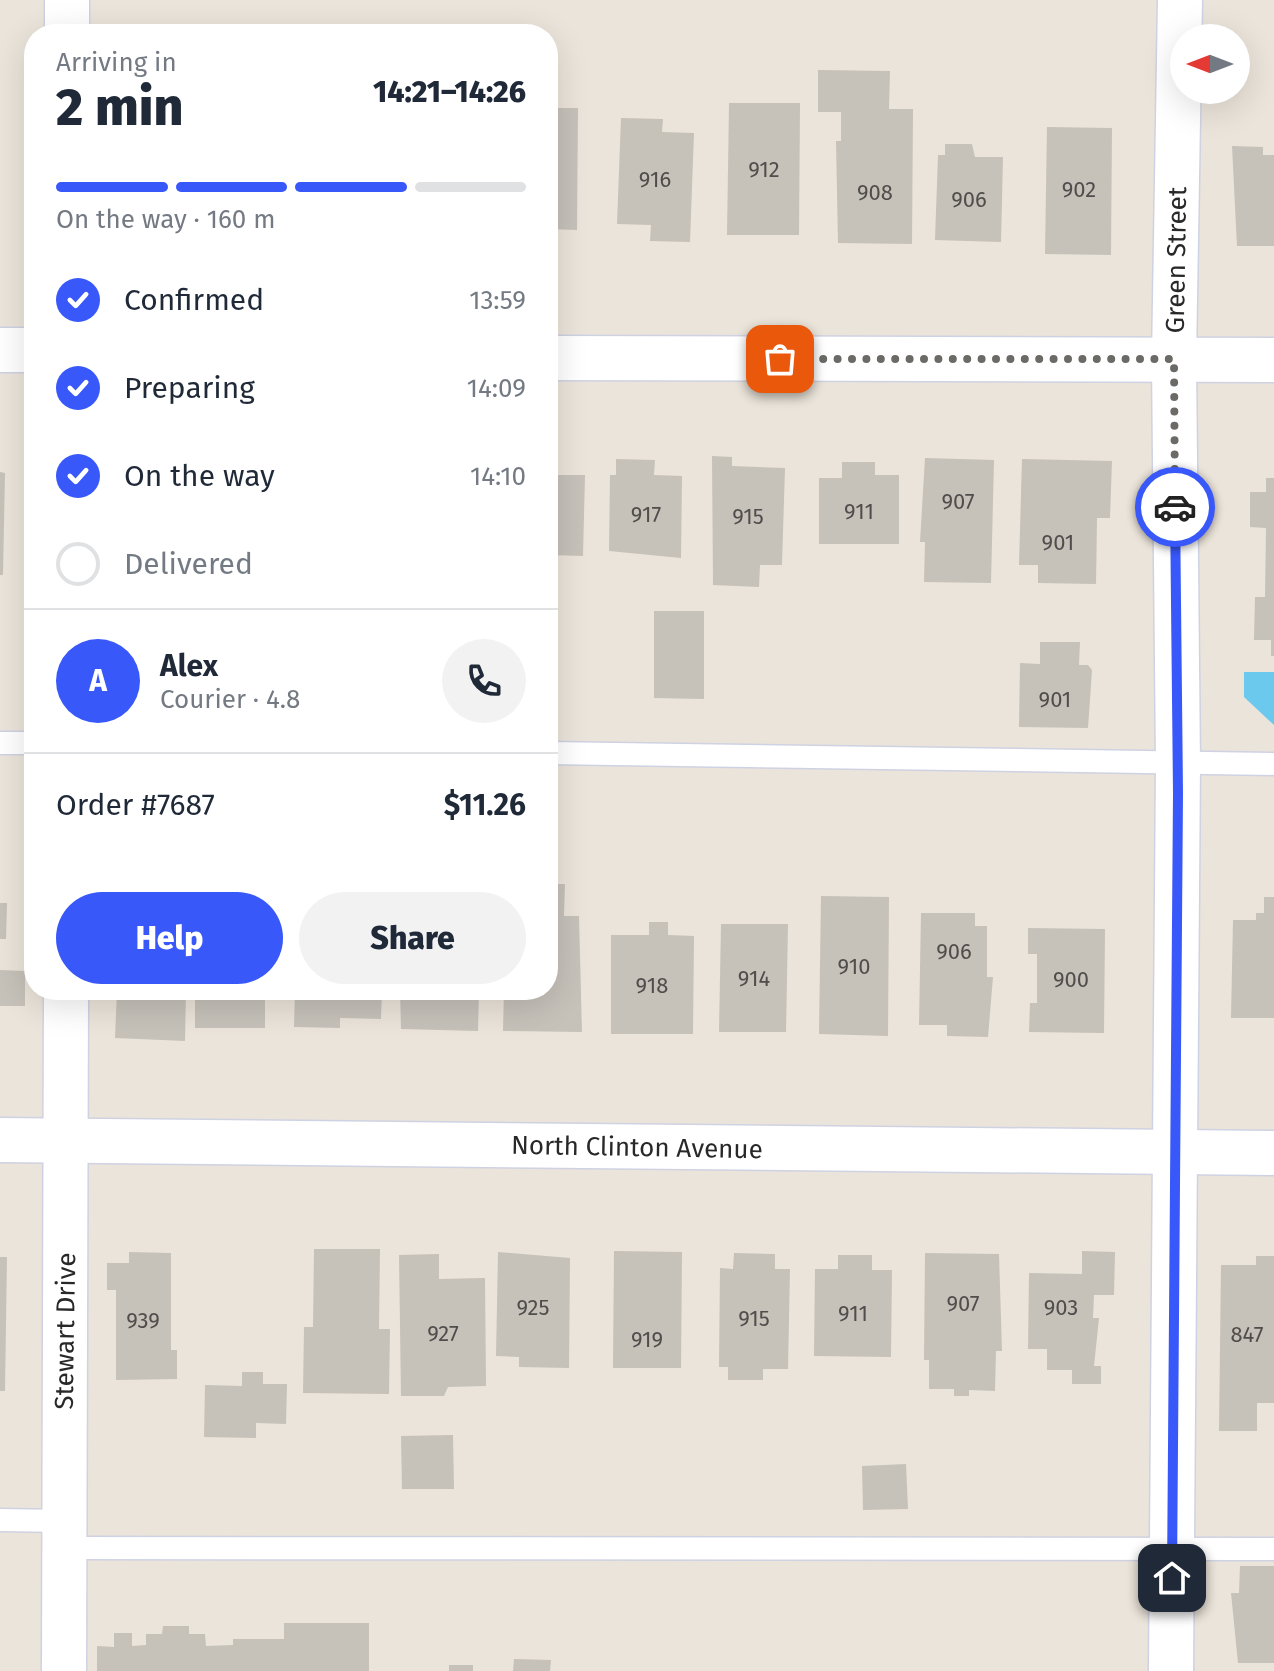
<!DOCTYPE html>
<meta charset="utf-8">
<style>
:root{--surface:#fff;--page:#f2f2f3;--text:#1f2937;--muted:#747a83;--line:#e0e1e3;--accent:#3858fa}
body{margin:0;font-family:"Fira Sans",sans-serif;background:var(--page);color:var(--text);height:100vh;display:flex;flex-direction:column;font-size:30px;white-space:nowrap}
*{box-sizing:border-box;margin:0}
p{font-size:26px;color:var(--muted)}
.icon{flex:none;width:44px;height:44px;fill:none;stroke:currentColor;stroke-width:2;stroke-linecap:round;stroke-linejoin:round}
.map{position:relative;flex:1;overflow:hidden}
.panel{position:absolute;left:24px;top:24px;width:534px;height:976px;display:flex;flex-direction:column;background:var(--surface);border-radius:32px;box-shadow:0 8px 32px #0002}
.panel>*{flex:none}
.needle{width:52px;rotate:270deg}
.buttons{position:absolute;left:1170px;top:24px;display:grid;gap:16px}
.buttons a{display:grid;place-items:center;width:80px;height:80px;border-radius:50%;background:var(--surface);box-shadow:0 8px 32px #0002;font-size:40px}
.pin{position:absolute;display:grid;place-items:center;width:68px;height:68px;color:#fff;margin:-34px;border-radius:16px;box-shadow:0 4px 12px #0006}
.courier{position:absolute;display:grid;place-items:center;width:80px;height:80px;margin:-40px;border:6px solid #3858fa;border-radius:50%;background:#fff;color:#222;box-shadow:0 2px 10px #0007}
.summary em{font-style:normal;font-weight:800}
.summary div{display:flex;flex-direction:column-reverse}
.summary{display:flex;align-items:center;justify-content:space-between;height:136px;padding:0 32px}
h1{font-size:52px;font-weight:800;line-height:60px}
.bar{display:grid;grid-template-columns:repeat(4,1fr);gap:12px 8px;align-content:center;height:96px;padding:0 32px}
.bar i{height:10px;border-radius:6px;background:var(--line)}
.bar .on{background:var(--accent)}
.bar p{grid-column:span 4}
.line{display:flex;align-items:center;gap:20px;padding:0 32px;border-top:2px solid var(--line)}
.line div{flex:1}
.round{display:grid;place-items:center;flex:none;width:84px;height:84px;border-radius:42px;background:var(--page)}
ol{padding:0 32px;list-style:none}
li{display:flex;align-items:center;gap:24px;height:88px}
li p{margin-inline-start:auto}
li .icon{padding:8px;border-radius:50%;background:var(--accent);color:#fff;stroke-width:4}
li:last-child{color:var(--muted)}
li i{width:44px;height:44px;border:4px solid var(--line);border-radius:50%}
.action{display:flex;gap:16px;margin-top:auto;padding:16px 32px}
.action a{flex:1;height:92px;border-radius:48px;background:var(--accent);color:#fff;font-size:32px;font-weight:800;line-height:92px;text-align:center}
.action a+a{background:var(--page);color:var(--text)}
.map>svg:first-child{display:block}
.water{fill:#6bc9ee}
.building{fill:#c6c1b9}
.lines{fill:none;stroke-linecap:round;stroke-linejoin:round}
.lane-casing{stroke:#cfd2e2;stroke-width:25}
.street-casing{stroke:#cfd2e2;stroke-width:47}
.lane{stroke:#fff;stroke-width:22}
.street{stroke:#fff;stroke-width:44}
.done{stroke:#6c6a66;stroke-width:8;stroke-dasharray:0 14.4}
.route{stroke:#3858fa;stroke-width:10}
.labels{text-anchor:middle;stroke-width:8;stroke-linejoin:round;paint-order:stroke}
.number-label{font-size:22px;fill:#504e4c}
.street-label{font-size:26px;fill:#282828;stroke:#fff}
</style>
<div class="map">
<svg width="1274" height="1671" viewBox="0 0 1274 1671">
<rect width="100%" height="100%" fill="#ebe4da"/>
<!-- water -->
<polygon class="water" points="1244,672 1274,672 1274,725 1244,697"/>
<!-- building -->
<g class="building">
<polygon points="818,70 890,71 889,109 913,109 912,244 838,243 836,141 841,141 841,112 818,112"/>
<polygon points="729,103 800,103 799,235 727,235"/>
<polygon points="548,108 578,108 577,230 548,229"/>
<polygon points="621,118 663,119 662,132 694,133 690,242 650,241 651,225 617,224"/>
<polygon points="1047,127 1112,128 1111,255 1045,254"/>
<polygon points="945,144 972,144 975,157 1003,157 1001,242 935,240 938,155 945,155"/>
<polygon points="1232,146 1263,147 1263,155 1274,155 1274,246 1237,246"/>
<polygon points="712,456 732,457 732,466 785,468 782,565 760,565 759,587 713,585"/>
<polygon points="925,458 994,460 991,583 924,582 925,542 920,542"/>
<polygon points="616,459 655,460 654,475 682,476 681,558 609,551 610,475 616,475"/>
<polygon points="1022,459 1112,461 1110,518 1097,518 1096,584 1038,583 1038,565 1019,565"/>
<polygon points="842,462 875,462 875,475 899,475 899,544 819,544 819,478 842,478"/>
<polygon points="548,464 558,464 558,475 585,475 583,556 548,555"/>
<polygon points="0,472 5,473 3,575 0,575"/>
<polygon points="1266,478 1274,478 1274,656 1271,656 1271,640 1254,640 1255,597 1265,597 1266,528 1250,527 1250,492 1266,492"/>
<polygon points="654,611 704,611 704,699 654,698"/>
<polygon points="1040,642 1080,642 1079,665 1088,665 1092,670 1088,728 1019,727 1020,663 1040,664"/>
<polygon points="548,884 565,884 564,916 579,916 582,1032 503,1031 504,990 548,990"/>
<polygon points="821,896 889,897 888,1036 819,1034"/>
<polygon points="1264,897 1274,897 1274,1018 1231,1018 1233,920 1256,920 1256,913 1264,913"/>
<polygon points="0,903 7,903 6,939 0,939"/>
<polygon points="921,913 975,913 975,926 987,926 987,977 993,977 988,1037 947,1036 947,1025 919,1025"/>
<polygon points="649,922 668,922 668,935 694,936 693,1034 611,1034 611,935 649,935"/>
<polygon points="721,924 788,924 786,1032 719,1032"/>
<polygon points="1028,928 1105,929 1104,1033 1029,1032 1030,1003 1037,1003 1037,954 1028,954"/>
<polygon points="0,970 25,971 25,1006 0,1006"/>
<polygon points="117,990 186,990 185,1041 115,1038"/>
<polygon points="195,990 278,990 278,994 265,994 265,1028 195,1028"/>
<polygon points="295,990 382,990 381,1019 340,1018 340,1028 294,1027"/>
<polygon points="400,990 479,990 478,1031 401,1029"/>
<polygon points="314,1249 380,1249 379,1329 390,1329 389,1394 303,1393 304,1327 313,1327"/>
<polygon points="614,1251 682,1252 681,1368 613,1368"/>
<polygon points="1082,1251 1115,1252 1114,1295 1094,1295 1093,1318 1099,1318 1094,1366 1101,1366 1101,1384 1072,1384 1072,1370 1047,1370 1047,1349 1028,1349 1029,1273 1082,1274"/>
<polygon points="129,1252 171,1253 171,1350 177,1350 177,1379 116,1380 116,1290 107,1290 107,1263 129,1263"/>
<polygon points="498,1252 570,1258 569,1368 519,1367 519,1357 496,1356"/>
<polygon points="734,1253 775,1254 775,1269 790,1269 788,1369 763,1369 763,1380 728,1380 728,1367 719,1367 720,1268 733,1269"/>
<polygon points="925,1253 999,1254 1002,1351 996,1351 995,1391 969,1390 969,1396 954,1396 954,1389 929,1389 929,1360 924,1360"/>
<polygon points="439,1254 439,1279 485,1278 486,1386 448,1387 444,1396 401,1396 399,1255"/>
<polygon points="838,1255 872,1255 872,1270 892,1270 891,1357 814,1356 815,1269 838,1269"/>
<polygon points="1256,1256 1274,1256 1274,1403 1257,1403 1257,1431 1219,1431 1221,1265 1256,1265"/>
<polygon points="0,1257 7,1257 5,1391 0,1391"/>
<polygon points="242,1372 263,1372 263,1384 287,1384 286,1424 256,1423 256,1438 204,1437 205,1385 242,1386"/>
<polygon points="453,1435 454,1489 402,1489 401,1436"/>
<polygon points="906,1464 908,1509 863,1510 862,1466"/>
<polygon points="1240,1566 1274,1566 1274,1663 1238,1663 1231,1593 1239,1593"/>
<polygon points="284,1623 369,1623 369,1671 97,1671 97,1646 114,1647 114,1633 132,1633 132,1646 146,1645 146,1634 162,1634 163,1626 189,1626 189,1634 205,1634 206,1646 233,1645 233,1639 284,1639"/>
<polygon points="514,1659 551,1660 550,1671 513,1671"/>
<rect x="449" y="1665" width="24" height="6"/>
</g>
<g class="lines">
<!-- lane casing -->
<g class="lane-casing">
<g id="lane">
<polyline points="0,743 34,743"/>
<polyline points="548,753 1274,764"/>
<polyline points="0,1520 63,1521"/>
<polyline points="63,1548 1274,1549"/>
</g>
</g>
<!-- street casing -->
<g class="street-casing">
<g id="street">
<polyline points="67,0 67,34"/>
<polyline points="0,350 34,350"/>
<polyline points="548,358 1274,360"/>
<polyline points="0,1140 1274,1153"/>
<polyline points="64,1671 66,990"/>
<polyline points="1171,1671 1178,763 1174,359 1180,0"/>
</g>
</g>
<!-- lane -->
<use href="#lane" class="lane"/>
<!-- street -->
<use href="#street" class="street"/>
</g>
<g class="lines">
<!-- done -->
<polyline class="done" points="780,359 1174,359 1175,507"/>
<!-- route -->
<polyline class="route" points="1172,1578 1178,793 1175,507"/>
</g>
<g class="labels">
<!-- number labels -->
<g class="number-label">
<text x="764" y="177">912</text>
<text x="655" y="187">916</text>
<text x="1079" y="197">902</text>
<text x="875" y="200">908</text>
<text x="969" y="207">906</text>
<text x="958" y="509">907</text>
<text x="859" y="519">911</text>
<text x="646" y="522">917</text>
<text x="748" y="524">915</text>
<text x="1058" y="550">901</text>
<text x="1055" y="707">901</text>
<text x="954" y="959">906</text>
<text x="854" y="974">910</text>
<text x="754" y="986">914</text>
<text x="1071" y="987">900</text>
<text x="652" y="993">918</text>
<text x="963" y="1311">907</text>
<text x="533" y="1315">925</text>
<text x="1061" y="1315">903</text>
<text x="853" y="1321">911</text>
<text x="754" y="1326">915</text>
<text x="143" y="1328">939</text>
<text x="443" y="1341">927</text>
<text x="1247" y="1342">847</text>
<text x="647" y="1347">919</text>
</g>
<!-- street labels -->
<g class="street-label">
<text transform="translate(1176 260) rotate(-89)" y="9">Green Street</text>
<text transform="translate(637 1147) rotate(1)" y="9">North Clinton Avenue</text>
<text transform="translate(65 1331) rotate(-89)" y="9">Stewart Drive</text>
</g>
</g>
</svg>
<div class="buttons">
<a><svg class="needle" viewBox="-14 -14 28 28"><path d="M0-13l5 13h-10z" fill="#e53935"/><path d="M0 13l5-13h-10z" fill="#747a83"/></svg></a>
</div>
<div class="pin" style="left:780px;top:359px;background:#ea580c"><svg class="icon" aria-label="bag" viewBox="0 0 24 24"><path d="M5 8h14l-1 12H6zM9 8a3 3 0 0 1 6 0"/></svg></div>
<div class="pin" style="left:1172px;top:1578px;background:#1f2937"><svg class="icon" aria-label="home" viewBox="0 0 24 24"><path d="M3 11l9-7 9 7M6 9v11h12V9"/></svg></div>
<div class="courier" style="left:1175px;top:507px"><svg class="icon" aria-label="car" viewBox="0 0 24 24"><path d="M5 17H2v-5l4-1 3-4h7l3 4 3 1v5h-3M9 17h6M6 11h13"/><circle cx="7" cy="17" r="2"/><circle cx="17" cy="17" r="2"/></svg></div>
<section class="panel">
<div class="summary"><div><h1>2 min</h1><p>Arriving in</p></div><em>14:21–14:26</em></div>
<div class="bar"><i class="on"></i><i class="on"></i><i class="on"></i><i></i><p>On the way · 160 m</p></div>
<ol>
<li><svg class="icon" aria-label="check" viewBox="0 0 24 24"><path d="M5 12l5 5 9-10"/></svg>Confirmed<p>13:59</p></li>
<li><svg class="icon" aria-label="check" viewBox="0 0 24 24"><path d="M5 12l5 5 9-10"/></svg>Preparing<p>14:09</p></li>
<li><svg class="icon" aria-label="check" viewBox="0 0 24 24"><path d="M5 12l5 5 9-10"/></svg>On the way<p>14:10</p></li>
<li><i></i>Delivered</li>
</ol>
<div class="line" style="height:144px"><b class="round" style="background:var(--accent);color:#fff">A</b><div><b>Alex</b><p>Courier · 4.8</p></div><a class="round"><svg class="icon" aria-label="phone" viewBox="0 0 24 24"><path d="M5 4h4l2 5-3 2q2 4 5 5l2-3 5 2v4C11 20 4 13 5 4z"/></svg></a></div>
<div class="line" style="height:104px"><div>Order #7687</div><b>$11.26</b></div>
<div class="action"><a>Help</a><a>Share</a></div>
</section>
</div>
